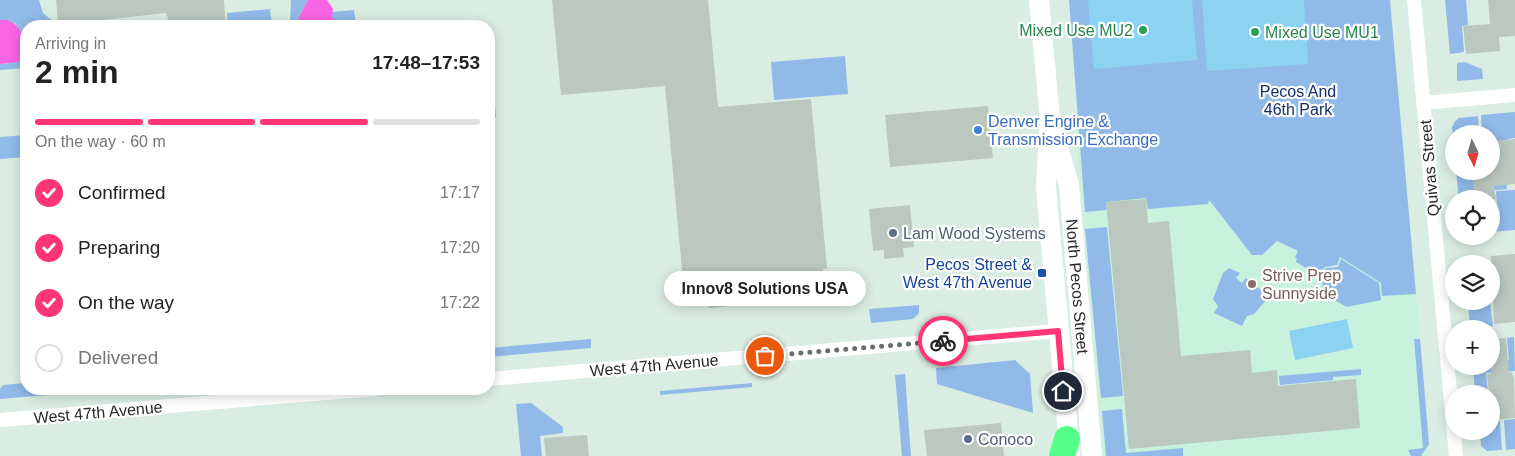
<!DOCTYPE html>
<meta charset="utf-8">
<style>
:root{--surface:#fff;--page:#f6f6f6;--text:#222;--muted:#767676;--line:#e0e0e0;--accent:#ff3574}
body{margin:0;font-family:Helvetica,sans-serif;background:var(--page);color:var(--text);height:100vh;display:flex;flex-direction:column;font-size:19px;white-space:nowrap}
*{box-sizing:border-box;margin:0}
p{font-size:16px;color:var(--muted)}
.icon{flex:none;width:28px;height:28px;fill:none;stroke:currentColor;stroke-width:2;stroke-linecap:round;stroke-linejoin:round}
.map{position:relative;flex:1;overflow:hidden}
.drawer{position:absolute;left:20px;top:20px;width:475px;height:375px;display:flex;flex-direction:column;background:var(--surface);border-radius:20px;box-shadow:0 2px 12px #0003}
.drawer>*{flex:none}
.needle{width:32px;rotate:175deg}
.tools{position:absolute;left:1445px;top:125px;display:grid;gap:10px}
.tools a{display:grid;place-items:center;width:55px;height:55px;border-radius:50%;background:var(--surface);box-shadow:0 2px 12px #0003;font-size:25px}
.pin{position:absolute;display:grid;place-items:center;width:42px;height:42px;color:#fff;margin:-21px;border:2px solid #fff;border-radius:50%;box-shadow:0 1px 5px #0007}
.courier{position:absolute;display:grid;place-items:center;width:50px;height:50px;margin:-25px;border:4px solid #ff3574;border-radius:50%;background:#fff;color:#222;box-shadow:0 1px 6px #0007}
.bubble{position:absolute;height:35px;border-radius:18px;background:var(--surface);box-shadow:0 2px 12px #0003;font-size:16px;font-weight:800;line-height:35px;text-align:center}
.head em{font-style:normal;font-weight:800}
.head div{display:flex;flex-direction:column-reverse}
.head{display:flex;align-items:center;justify-content:space-between;height:85px;padding:0 15px}
h1{font-size:32px;font-weight:800;line-height:38px}
.bar{display:grid;grid-template-columns:repeat(4,1fr);gap:8px 5px;align-content:center;height:60px;padding:0 15px}
.bar i{height:6px;border-radius:4px;background:var(--line)}
.bar .current{background:var(--accent)}
.bar p{grid-column:span 4}
ol{padding:0 15px;list-style:none}
li{display:flex;align-items:center;gap:15px;height:55px}
li p{margin-inline-start:auto}
li .icon{padding:5px;border-radius:50%;background:var(--accent);color:#fff;stroke-width:4}
li:last-child{color:var(--muted)}
li i{width:28px;height:28px;border:2px solid var(--line);border-radius:50%}
.map>svg:first-child{display:block}
.education{fill:#c8f1de}
.green{fill:#91bae9}
.pitch{fill:#8cd3f1}
.water{fill:#f963e4}
.building{fill:#bac8c0}
.lines{fill:none;stroke-linecap:round;stroke-linejoin:round}
.minor{stroke:#fff;stroke-width:14}
.secondary{stroke:#fff;stroke-width:20}
.motorway{stroke:#53ff88;stroke-width:26}
.done{stroke:#686e6b;stroke-width:5;stroke-dasharray:0 9}
.route{stroke:#ff3574;stroke-width:6}
.leisure-dot{fill:#2e9e5b;stroke:#fff;stroke-width:2}
.shop-dot{fill:#3f7fe0;stroke:#fff;stroke-width:2}
.service-dot{fill:#5c6f8a;stroke:#fff;stroke-width:2}
.transit-dot{fill:#1a4fb4;stroke:#fff;stroke-width:2}
.education-dot{fill:#8d6e63;stroke:#fff;stroke-width:2}
.labels{text-anchor:middle;stroke-width:4.5;stroke-linejoin:round;paint-order:stroke}
.leisure-label{font-size:16px;fill:#27864d;stroke:#fff;text-anchor:end}
.park-label{font-size:16px;fill:#13316d;stroke:#fff}
.shop-label{font-size:16px;fill:#366cbe;stroke:#fff;text-anchor:start}
.street-label{font-size:16px;fill:#2a2a2a;stroke:#fff}
.service-label{font-size:16px;fill:#4e5e75;stroke:#fff;text-anchor:start}
.transit-label{font-size:16px;fill:#164399;stroke:#fff;text-anchor:end}
.education-label{font-size:16px;fill:#785e54;stroke:#fff;text-anchor:start}
</style>
<div class="map">
<svg width="1515" height="456" viewBox="0 0 1515 456">
<rect width="100%" height="100%" fill="#daede3"/>
<!-- education -->
<polygon class="education" points="1398,84 1430,456 1104,456 1074,112"/>
<!-- green -->
<g class="green">
<polygon points="0,0 39,0 43,13 59,26 26,26 26,52 22,35 15,23 0,20"/>
<polygon points="291,0 308,0 298,19 304,26 290,26"/>
<polygon points="1069,0 1390,0 1416,294 1382,296 1381,283 1340,257 1337,265 1325,267 1319,276 1296,262 1297,259 1295,257 1298,251 1277,241 1262,255 1252,255 1209,200 1208,204 1148,209 1146,198 1106,202 1107,210 1085,212"/>
<polygon points="1445,0 1466,0 1468,25 1462,26 1464,52 1450,54"/>
<polygon points="270,9 272,26 228,26 227,13"/>
<polygon points="354,10 356,26 340,26 341,23 332,18 332,12"/>
<polygon points="26,53 26,68 0,70 0,64 20,62"/>
<polygon points="845,56 848,94 774,100 771,62"/>
<path d="M491 58 496 117H489V79L492 75C488 69 488 64 491 58Z"/>
<polygon points="1465,62 1482,69 1483,79 1457,81 1457,63"/>
<polygon points="1515,112 1515,138 1508,139 1508,143 1504,143 1506,174 1489,175 1489,171 1494,169 1491,134 1482,134 1481,115"/>
<polygon points="1478,116 1479,134 1454,134 1454,142 1452,127 1455,121 1459,118"/>
<polygon points="26,135 26,157 0,159 0,137"/>
<polygon points="1456,171 1506,176 1507,189 1472,192 1472,199 1459,199"/>
<polygon points="1515,190 1515,230 1491,232 1491,208 1497,207 1496,191"/>
<polygon points="1107,227 1123,396 1101,398 1085,229"/>
<polygon points="1341,259 1379,283 1381,300 1347,307 1323,294 1322,274 1326,268 1338,267"/>
<polygon points="1229,268 1240,273 1236,278 1242,283 1246,278 1269,297 1254,314 1247,316 1242,326 1214,313 1218,306 1213,299 1223,273"/>
<polygon points="1468,301 1490,301 1493,326 1470,328"/>
<polygon points="919,305 919,313 913,319 871,323 869,309"/>
<polygon points="1514,337 1515,371 1486,373 1488,394 1475,394 1473,366 1491,366 1491,362 1509,360 1507,338"/>
<polygon points="591,339 591,348 489,357 489,348"/>
<polygon points="1414,339 1420,339 1429,444 1421,456 1411,456 1408,450 1423,448"/>
<polygon points="1015,360 1030,374 1033,413 937,384 936,368"/>
<polygon points="1361,369 1361,375 1333,377 1333,380 1280,385 1279,376"/>
<polygon points="905,374 911,456 902,456 895,375"/>
<polygon points="26,383 26,389 118,389 0,399 0,389 3,385"/>
<polygon points="752,383 752,387 660,395 660,391"/>
<polygon points="531,403 563,427 563,433 540,436 542,456 521,456 516,404"/>
<polygon points="1122,409 1126,453 1183,448 1183,456 1106,456 1102,411"/>
<polygon points="1515,419 1515,449 1506,450 1504,420"/>
<polygon points="1500,421 1502,450 1487,451 1481,446 1480,431 1491,431 1491,422"/>
</g>
<!-- pitch -->
<g class="pitch">
<polygon points="1088,0 1192,0 1197,60 1094,69"/>
<polygon points="1202,0 1304,0 1308,64 1207,71"/>
<polygon points="1347,319 1353,348 1295,360 1289,331"/>
</g>
<!-- water -->
<g class="water">
<polygon points="308,0 327,0 333,9 332,18 340,22 340,26 304,26 298,19"/>
<path d="M0 20C19 18 26 39 26 56L20 62 0 64Z"/>
</g>
<!-- building -->
<g class="building">
<polygon points="56,0 224,0 226,26 171,26 166,13 58,25"/>
<polygon points="552,0 708,0 718,107 811,99 827,268 823,269 826,298 709,308 706,279 683,281 665,86 561,95"/>
<polygon points="1488,0 1515,0 1515,36 1499,37 1500,51 1466,54 1463,26 1490,24"/>
<polygon points="988,106 993,158 890,167 885,115"/>
<polygon points="1515,139 1515,184 1494,186 1496,199 1474,199 1472,171 1491,171 1491,141"/>
<polygon points="1146,199 1148,223 1169,221 1181,356 1250,350 1252,373 1277,370 1278,386 1356,379 1360,428 1129,449 1106,202"/>
<polygon points="910,205 914,247 903,248 904,257 884,259 884,250 873,251 869,209"/>
<polygon points="1515,254 1515,322 1494,324 1491,256"/>
<polygon points="1506,338 1509,373 1512,372 1514,379 1515,418 1491,420 1491,394 1489,394 1487,374 1491,374 1491,339"/>
<polygon points="1001,423 1004,456 927,456 924,430"/>
<polygon points="587,435 589,456 546,456 544,438"/>
</g>
<g class="lines">
<!-- minor -->
<g class="minor">
<polyline points="1414,0 1456,456"/>
<polyline points="1423,103 1515,95"/>
<polyline points="489,379 1058,331"/>
<polyline points="0,420 376,389"/>
</g>
<!-- secondary -->
<g class="secondary">
<polyline points="1039,0 1050,119 1046,187 1070,454"/>
<path id="s1" d="M1054 133 1069 185 1092 456"/>
</g>
<!-- motorway -->
<polyline class="motorway" points="1062,456 1067,439"/>
</g>
<g class="lines">
<!-- done -->
<polyline class="done" points="765,356 943,341"/>
<!-- route -->
<polyline class="route" points="943,341 1058,331 1063,391"/>
</g>
<!-- markers -->
<g class="leisure-dot">
<circle cx="1143" cy="30" r="5"/>
<circle cx="1255" cy="32" r="5"/>
</g>
<circle class="shop-dot" cx="978" cy="130" r="5"/>
<g class="service-dot">
<circle cx="893" cy="233" r="5"/>
<circle cx="968" cy="439" r="5"/>
</g>
<rect class="transit-dot" x="1037" y="268" width="10" height="10" rx="2.5"/>
<circle class="education-dot" cx="1252" cy="284" r="5"/>
<g class="labels">
<!-- leisure labels -->
<g class="leisure-label">
<text x="1133" y="36">Mixed Use MU2</text>
<text x="1265" y="38" text-anchor="start">Mixed Use MU1</text>
</g>
<!-- park labels -->
<g class="park-label">
<text x="1298" y="97">Pecos And<tspan x="1298" dy="18">46th Park</tspan></text>
</g>
<!-- shop labels -->
<g class="shop-label">
<text x="988" y="127">Denver Engine &amp;<tspan x="988" dy="18">Transmission Exchange</tspan></text>
</g>
<!-- street labels -->
<g class="street-label">
<text transform="translate(1429 168) rotate(-95)" y="6">Quivas Street</text>
<text dy="6" stroke="none"><textPath href="#s1" startOffset="156">North Pecos Street</textPath></text>
<text transform="translate(654 365) rotate(-5)" y="6">West 47th Avenue</text>
<text transform="translate(98 412) rotate(-5)" y="6">West 47th Avenue</text>
</g>
<!-- service labels -->
<g class="service-label">
<text x="903" y="239">Lam Wood Systems</text>
<text x="978" y="445">Conoco</text>
</g>
<!-- transit labels -->
<g class="transit-label">
<text x="1032" y="270">Pecos Street &amp;<tspan x="1032" dy="18">West 47th Avenue</tspan></text>
</g>
<!-- education labels -->
<g class="education-label">
<text x="1262" y="281">Strive Prep<tspan x="1262" dy="18">Sunnyside</tspan></text>
</g>
</g>
</svg>
<div class="tools">
<a><svg class="needle" viewBox="-14 -14 28 28"><path d="M0-13l5 13h-10z" fill="#e53935"/><path d="M0 13l5-13h-10z" fill="#767676"/></svg></a>
<a><svg class="icon" aria-label="locate" viewBox="0 0 24 24"><circle cx="12" cy="12" r="6"/><path d="M12 2v4M12 18v4M2 12h4M18 12h4"/></svg></a>
<a><svg class="icon" aria-label="layers" viewBox="0 0 24 24"><path d="M12 4l9 5-9 5-9-5zM3 14l9 5 9-5"/></svg></a>
<a>+</a>
<a>−</a>
</div>
<div class="pin" style="left:765px;top:356px;background:#ea580c"><svg class="icon" aria-label="bag" viewBox="0 0 24 24"><path d="M5 8h14l-1 12H6zM9 8a3 3 0 0 1 6 0"/></svg></div>
<div class="pin" style="left:1063px;top:391px;background:#1f2937"><svg class="icon" aria-label="home" viewBox="0 0 24 24"><path d="M3 11l9-7 9 7M6 9v11h12V9"/></svg></div>
<div class="courier" style="left:943px;top:341px"><svg class="icon" aria-label="bike" viewBox="0 0 24 24"><circle cx="6" cy="16" r="4"/><circle cx="18" cy="16" r="4"/><path d="M6 16l4-8h5l3 8M10 8l3 8H6M13 5h3"/></svg></div>
<div class="bubble" style="left:664px;top:271px;width:202px">Innov8 Solutions USA</div>
<section class="drawer">
<div class="head"><div><h1>2 min</h1><p>Arriving in</p></div><em>17:48–17:53</em></div>
<div class="bar"><i class="current"></i><i class="current"></i><i class="current"></i><i></i><p>On the way · 60 m</p></div>
<ol>
<li><svg class="icon" aria-label="check" viewBox="0 0 24 24"><path d="M5 12l5 5 9-10"/></svg>Confirmed<p>17:17</p></li>
<li><svg class="icon" aria-label="check" viewBox="0 0 24 24"><path d="M5 12l5 5 9-10"/></svg>Preparing<p>17:20</p></li>
<li><svg class="icon" aria-label="check" viewBox="0 0 24 24"><path d="M5 12l5 5 9-10"/></svg>On the way<p>17:22</p></li>
<li><i></i>Delivered</li>
</ol>
</section>
</div>
